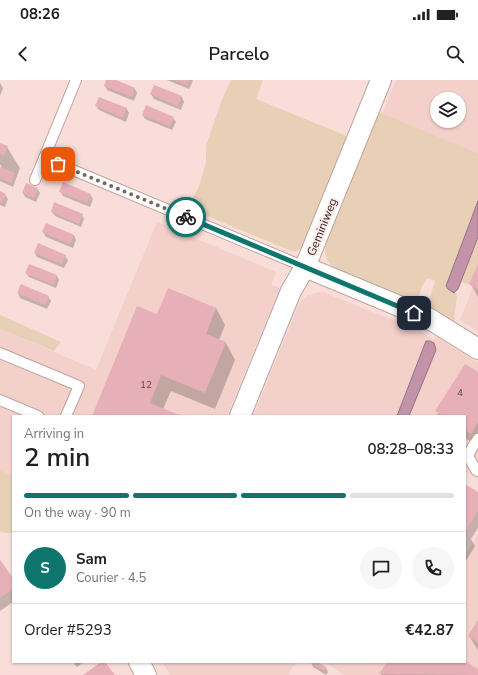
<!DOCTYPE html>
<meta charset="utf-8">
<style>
:root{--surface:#fff;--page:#f6f6f6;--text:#202124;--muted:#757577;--line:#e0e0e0;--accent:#0f766e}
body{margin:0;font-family:"Nunito Sans",sans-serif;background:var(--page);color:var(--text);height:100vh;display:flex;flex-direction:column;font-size:15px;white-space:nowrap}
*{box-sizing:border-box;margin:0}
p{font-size:13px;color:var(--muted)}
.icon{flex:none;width:22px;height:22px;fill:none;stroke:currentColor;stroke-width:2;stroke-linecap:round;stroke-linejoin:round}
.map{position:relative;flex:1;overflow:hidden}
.panel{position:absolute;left:12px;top:335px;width:454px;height:248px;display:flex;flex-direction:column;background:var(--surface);border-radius:0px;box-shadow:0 1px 3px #0004}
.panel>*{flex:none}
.buttons{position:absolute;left:430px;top:12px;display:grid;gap:8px}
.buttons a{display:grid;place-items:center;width:36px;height:36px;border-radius:50%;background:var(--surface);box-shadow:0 1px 3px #0004;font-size:20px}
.pin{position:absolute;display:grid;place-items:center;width:34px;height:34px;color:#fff;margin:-17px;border-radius:8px;box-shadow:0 2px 6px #0006}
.courier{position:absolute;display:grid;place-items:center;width:40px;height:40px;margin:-20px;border:3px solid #0f766e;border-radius:50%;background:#fff;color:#222;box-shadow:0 1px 5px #0007}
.summary em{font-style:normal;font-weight:600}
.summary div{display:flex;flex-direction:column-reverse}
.summary{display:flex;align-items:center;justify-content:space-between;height:68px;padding:0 12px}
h1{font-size:26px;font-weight:600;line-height:30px}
.bar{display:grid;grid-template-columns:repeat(4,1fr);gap:6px 4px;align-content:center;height:48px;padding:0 12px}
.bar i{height:5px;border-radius:3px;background:var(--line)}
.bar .on{background:var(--accent)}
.bar p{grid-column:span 4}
.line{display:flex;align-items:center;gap:10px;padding:0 12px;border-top:1px solid var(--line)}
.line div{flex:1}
.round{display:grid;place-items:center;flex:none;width:42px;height:42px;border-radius:21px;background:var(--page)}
.status{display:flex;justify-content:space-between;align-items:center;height:28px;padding:0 20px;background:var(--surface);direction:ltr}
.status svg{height:11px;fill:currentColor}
header{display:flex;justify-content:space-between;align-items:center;height:52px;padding:0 12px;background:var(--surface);font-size:18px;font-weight:600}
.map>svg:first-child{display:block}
.built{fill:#f3d0ca;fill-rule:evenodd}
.green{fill:#e7d0b6}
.water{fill:#c393aa;stroke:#977282}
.shadow{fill:#0003}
.building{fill:#e7b0b9}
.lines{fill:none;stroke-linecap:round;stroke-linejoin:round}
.service-casing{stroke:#bda49f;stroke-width:12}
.minor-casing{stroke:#bda49f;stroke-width:22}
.service{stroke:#fff;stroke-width:10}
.minor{stroke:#fff;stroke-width:20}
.done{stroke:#766664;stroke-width:4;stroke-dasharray:0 7.2}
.route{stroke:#0f766e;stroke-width:5}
.labels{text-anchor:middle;stroke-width:4;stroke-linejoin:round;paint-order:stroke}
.number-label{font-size:10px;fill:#5e484a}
.street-label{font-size:12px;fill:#302625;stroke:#fdedea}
</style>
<div class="status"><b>08:26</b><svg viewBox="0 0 49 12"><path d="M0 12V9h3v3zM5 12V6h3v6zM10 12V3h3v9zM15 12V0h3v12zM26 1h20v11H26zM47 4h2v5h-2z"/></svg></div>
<header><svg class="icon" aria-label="back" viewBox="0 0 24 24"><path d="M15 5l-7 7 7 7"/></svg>Parcelo<svg class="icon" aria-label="search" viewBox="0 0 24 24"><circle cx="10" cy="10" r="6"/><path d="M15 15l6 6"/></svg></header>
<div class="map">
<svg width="478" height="595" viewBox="0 0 478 595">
<rect width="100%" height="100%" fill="#f8ddd8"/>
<!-- built -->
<g class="built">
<path d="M396 0H478V73L382 34ZM437 19H459V41H437Z"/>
<polygon points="157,142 276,192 271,205 280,208 227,336 13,336 13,396 0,390 0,249 96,290"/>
<polygon points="478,157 478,251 460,240 473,207 469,204 460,202"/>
<polygon points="319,212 325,213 418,250 434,260 436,256 478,283 478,399 465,391 465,336 409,336 436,270 434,264 430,261 426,262 397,336 253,336 297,229 302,220 307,216"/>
<polygon points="478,454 478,595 345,595 324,582 465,582 465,475"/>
<polygon points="163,582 296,582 288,595 170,595"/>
</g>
<!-- green -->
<g class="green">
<polygon points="231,0 263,0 256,19 347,56 302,168 294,172 188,128 199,106 206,83 206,66 221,22"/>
<path d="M378 32 478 73V121L446 206 457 215 454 242 444 235 427 227 435 201 427 198 422 206 417 222 334 188C325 180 323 172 327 160Z"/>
<polygon points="478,157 478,184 469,204 460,202"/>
<polygon points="0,235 61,262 54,271 0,249"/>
<path d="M0 390 13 396V452C8 454 5 453 0 451Z"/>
</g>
<!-- water -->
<g class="water">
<polygon points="478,121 478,157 458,209 454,213 448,209 446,206"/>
<polygon points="426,261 430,261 434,263 436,270 409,336 397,336"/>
</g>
<!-- shadow -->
<g class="shadow">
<polygon points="107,0 113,0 135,9 137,13 134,21 107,10 105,6"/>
<polygon points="167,0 192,0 193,1 189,9"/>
<polygon points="0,3 3,8 0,16"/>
<polygon points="155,6 182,17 184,22 181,30 154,19 151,14"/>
<polygon points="99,18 127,29 129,33 126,42 99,30 96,26"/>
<polygon points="143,35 173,38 176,42 172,50 145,39"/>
<polygon points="0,64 7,67 20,88 13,107 0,101 0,88 3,90 0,84"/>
<polygon points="37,109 40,113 36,122 25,117 23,113"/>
<polygon points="60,111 90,114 93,119 90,127 63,116"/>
<polygon points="0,112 5,115 8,119 5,127 0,125"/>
<polygon points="52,132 82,135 84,139 81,147 55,136"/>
<polygon points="43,152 74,155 76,160 73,168 46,157"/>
<polygon points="35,173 65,176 68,180 64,188 37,177"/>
<polygon points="30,185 57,196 59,200 56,208 29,197 26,193"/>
<polygon points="478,186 478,217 471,204"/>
<polygon points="21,205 48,217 51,221 47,229 20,218 18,213"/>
<polygon points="216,228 225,245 219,260 226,263 235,280 215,329 171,311 163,329 179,336 93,336 158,236"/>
<polygon points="478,294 478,366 465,358 465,336 439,336 437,331"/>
<polygon points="465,405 478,413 478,448 471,459 475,466 466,481"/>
<polygon points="0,481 13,499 13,522 0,531"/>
<polygon points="478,541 478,570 469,556"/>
<polygon points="73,582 84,582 77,587"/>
<polygon points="311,582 316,582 326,588 328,592 326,595 313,587"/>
<polygon points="388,582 465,582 478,590 478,595 381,595"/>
</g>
<!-- building -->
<g class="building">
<polygon points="106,0 116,0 135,8 132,17 104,6"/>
<polygon points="174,0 189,0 187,5"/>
<polygon points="154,5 182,16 178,26 150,14"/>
<polygon points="99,17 127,28 123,38 95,26"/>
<polygon points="146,25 174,37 170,46 142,35"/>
<polygon points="0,63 8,66 4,76 0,74"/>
<polygon points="0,87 15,93 11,103 0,98"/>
<polygon points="63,102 91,114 87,123 59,112"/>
<polygon points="26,103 38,108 34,118 22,113"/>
<polygon points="0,111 6,114 2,123 0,122"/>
<polygon points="54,122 83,134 79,144 51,132"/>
<polygon points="46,143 74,155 70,164 42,152"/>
<polygon points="38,163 66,175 62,184 34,173"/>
<polygon points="29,184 57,195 54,205 25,193"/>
<polygon points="478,184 478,210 469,204"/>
<polygon points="21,204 49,216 45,225 17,213"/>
<polygon points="168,208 216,228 206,254 226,262 205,313 161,295 150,323 182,336 92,336 137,226 157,234"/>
<polygon points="465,284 478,292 478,342 471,354 465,350 465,336 443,336 435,331"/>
<polygon points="465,404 478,412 478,431 465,452"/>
<polygon points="0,480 13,498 13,509 0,518"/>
<polygon points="478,540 478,563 468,556"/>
<polygon points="465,581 478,589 478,595 379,594 387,582 465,582"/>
<polygon points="101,582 105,582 115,595 83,595"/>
<polygon points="309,582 318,582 326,587 324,591"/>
</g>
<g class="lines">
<!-- service casing -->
<g class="service-casing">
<g id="service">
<polyline points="44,78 305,187"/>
<polyline points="35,100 76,0"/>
<polyline points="0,273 79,306 66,336"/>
<polyline points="0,320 38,336"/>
<polyline points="478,359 472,368 468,376 476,390 478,391"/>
</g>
</g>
<!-- minor casing -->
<g class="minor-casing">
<g id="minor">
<polyline points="305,187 428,238 478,269"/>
<polyline points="240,336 291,211 305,187 381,0"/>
<polyline points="139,582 146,595"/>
</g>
</g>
<!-- service -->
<use href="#service" class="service"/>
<!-- minor -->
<use href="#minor" class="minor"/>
</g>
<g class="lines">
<!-- done -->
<polyline class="done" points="58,84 186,137"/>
<!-- route -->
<polyline class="route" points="186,137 414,233"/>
</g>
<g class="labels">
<!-- number labels -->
<g class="number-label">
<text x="146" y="308">12</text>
<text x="460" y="316">4</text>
</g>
<!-- street labels -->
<g class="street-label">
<text transform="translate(322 147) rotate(-68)" y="4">Geminiweg</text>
</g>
</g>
</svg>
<div class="buttons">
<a><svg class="icon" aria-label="layers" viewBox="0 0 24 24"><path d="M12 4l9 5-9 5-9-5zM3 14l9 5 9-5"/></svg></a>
</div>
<div class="pin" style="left:58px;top:84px;background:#ea580c"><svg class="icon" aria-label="bag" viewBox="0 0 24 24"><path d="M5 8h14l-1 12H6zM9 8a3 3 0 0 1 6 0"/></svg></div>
<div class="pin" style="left:414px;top:233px;background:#1f2937"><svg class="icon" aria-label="home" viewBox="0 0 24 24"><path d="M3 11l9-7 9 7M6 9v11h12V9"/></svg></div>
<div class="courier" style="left:186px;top:137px"><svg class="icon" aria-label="bike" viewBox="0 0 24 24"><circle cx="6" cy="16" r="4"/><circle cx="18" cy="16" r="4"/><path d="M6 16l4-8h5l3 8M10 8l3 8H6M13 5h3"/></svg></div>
<section class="panel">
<div class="summary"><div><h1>2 min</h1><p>Arriving in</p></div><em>08:28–08:33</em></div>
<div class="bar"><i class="on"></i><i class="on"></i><i class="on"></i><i></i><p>On the way · 90 m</p></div>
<div class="line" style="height:72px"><b class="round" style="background:var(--accent);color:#fff">S</b><div><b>Sam</b><p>Courier · 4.5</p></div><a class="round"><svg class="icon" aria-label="chat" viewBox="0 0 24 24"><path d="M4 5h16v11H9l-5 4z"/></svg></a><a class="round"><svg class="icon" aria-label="phone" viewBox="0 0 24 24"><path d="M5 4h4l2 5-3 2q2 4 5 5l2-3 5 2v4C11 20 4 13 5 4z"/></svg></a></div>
<div class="line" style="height:52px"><div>Order #5293</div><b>€42.87</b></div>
</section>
</div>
